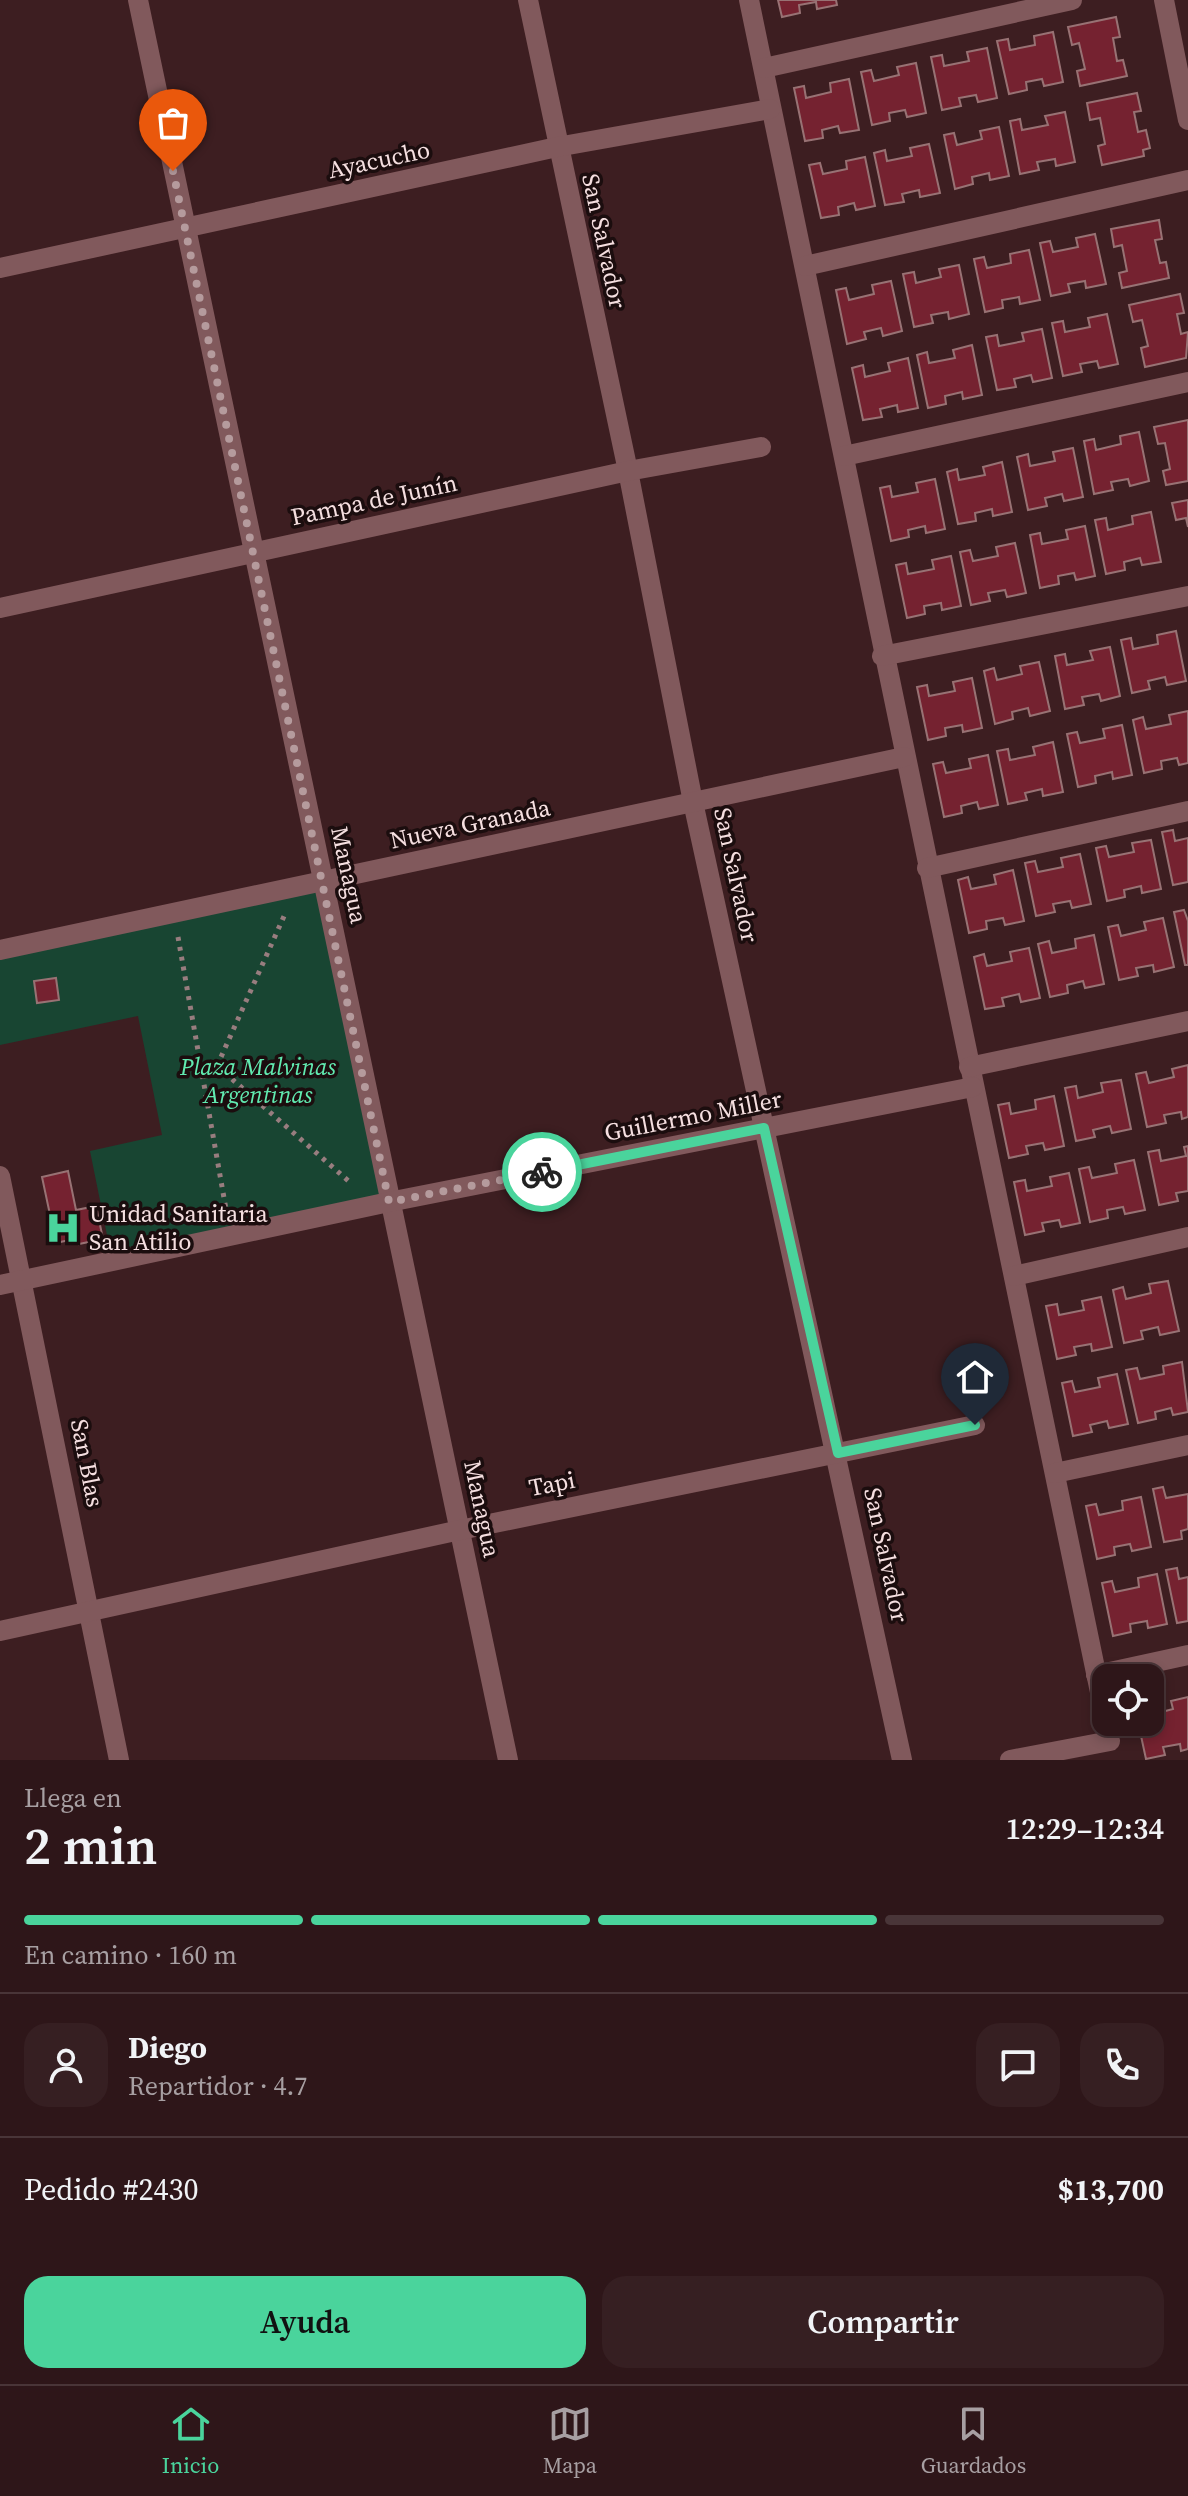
<!DOCTYPE html>
<html lang="es">
<meta charset="utf-8">
<style>
:root{--surface:#2e1619;--page:#361f22;--text:#f1f3f6;--muted:#a79fa2;--line:#493538;--accent:#4ad49c}
body{margin:0;font-family:"Source Serif 4",serif;background:var(--page);color:var(--text);height:100vh;display:flex;flex-direction:column;font-size:30px;white-space:nowrap}
*{box-sizing:border-box;margin:0}
p{font-size:26px;color:var(--muted)}
.icon{flex:none;width:44px;height:44px;fill:none;stroke:currentColor;stroke-width:2;stroke-linecap:round;stroke-linejoin:round}
.map{position:relative;height:1760px;overflow:hidden}
.details{display:flex;flex-direction:column;background:var(--surface);flex:1}
.details>*{flex:none}
.controls{position:absolute;left:1092px;top:1664px;display:grid;gap:16px}
.controls a{display:grid;place-items:center;width:72px;height:72px;border-radius:16px;background:var(--surface);box-shadow:0 4px 12px #0003,0 0 0 2px var(--line);font-size:40px}
.pin{position:absolute;display:grid;place-items:center;width:68px;height:68px;color:#fff;margin:-82px -34px;border-radius:50% 50% 50% 0;rotate:-45deg;box-shadow:0 0 8px #0007}
.pin .icon{rotate:45deg}
.courier{position:absolute;display:grid;place-items:center;width:80px;height:80px;margin:-40px;border:6px solid #4ad49c;border-radius:50%;background:#fff;color:#222;box-shadow:0 2px 10px #0007}
.summary em{font-style:normal;font-weight:600}
.summary div{display:flex;flex-direction:column-reverse}
.summary{display:flex;align-items:center;justify-content:space-between;height:136px;padding:0 24px}
h1{font-size:52px;font-weight:600;line-height:60px}
.bar{display:grid;grid-template-columns:repeat(4,1fr);gap:12px 8px;align-content:center;height:96px;padding:0 24px}
.bar i{height:10px;border-radius:6px;background:var(--line)}
.bar .active{background:var(--accent)}
.bar p{grid-column:span 4}
.line{display:flex;align-items:center;gap:20px;padding:0 24px;border-top:2px solid var(--line)}
.line div{flex:1}
.round{display:grid;place-items:center;flex:none;width:84px;height:84px;border-radius:24px;background:var(--page)}
.button{display:flex;gap:16px;margin-top:auto;padding:16px 24px}
.button a{flex:1;height:92px;border-radius:24px;background:var(--accent);color:#111;font-size:32px;font-weight:600;line-height:92px;text-align:center}
.button a+a{background:var(--page);color:var(--text)}
.tab-bar{display:flex;justify-content:space-around;align-items:center;height:112px;border-top:2px solid var(--line);background:var(--surface);font-size:22px;color:var(--muted)}
.tab-bar a{display:grid;justify-items:center;gap:4px}
.tab-bar .active{color:var(--accent)}
.map>svg:first-child{display:block}
.green{fill:#184532}
.building{fill:#752230;stroke:#987274;stroke-width:2}
.lines{fill:none;stroke-linecap:round;stroke-linejoin:round}
.path{stroke:#987d7f;stroke-width:5;stroke-dasharray:4 6;stroke-linecap:butt}
.street{stroke:#81595c;stroke-width:20}
.done{stroke:#b59b9d;stroke-width:8;stroke-dasharray:0 14.4}
.route{stroke:#4ad49c;stroke-width:10}
.labels{text-anchor:middle;stroke-width:7;stroke-linejoin:round;paint-order:stroke}
.street-label{font-size:24px;fill:#f5dfe0;stroke:#1b0d0e}
.park-label{font-size:24px;font-style:italic;fill:#61eab0;stroke:#1b0d0e}
.poi-label{font-size:24px;fill:#f5dfe0;stroke:#1b0d0e;text-anchor:start}
</style>
<div class="map">
<svg width="1188" height="1760" viewBox="0 0 1188 1760">
<rect width="100%" height="100%" fill="#3d1e21"/>
<!-- green -->
<polygon class="green" points="324,882 389,1202 112,1260 90,1151 162,1135 138,1016 0,1045 0,950"/>
<!-- building -->
<g class="building">
<polygon points="778,0 836,0 837,5 817,9 816,2 799,5 800,13 782,17"/>
<polygon points="1116,17 1120,37 1113,38 1117,61 1123,60 1127,76 1080,86 1077,71 1085,69 1079,43 1072,45 1068,27"/>
<polygon points="1053,32 1063,82 1044,86 1042,79 1026,82 1027,90 1009,94 997,41 1008,39 1010,50 1035,45 1034,36"/>
<polygon points="987,48 997,98 978,102 976,95 959,98 961,106 942,110 931,57 942,55 944,66 969,61 967,52"/>
<polygon points="916,63 926,113 907,117 905,110 889,113 890,121 872,125 861,72 871,70 874,81 899,75 897,67"/>
<polygon points="849,79 859,130 840,133 838,126 822,130 823,138 805,141 794,88 804,86 806,98 831,92 830,83"/>
<polygon points="1137,93 1141,111 1134,112 1138,132 1146,130 1150,148 1143,150 1144,156 1102,165 1098,146 1105,144 1100,118 1090,120 1087,103"/>
<polygon points="1065,112 1075,162 1056,166 1055,159 1037,162 1039,170 1020,174 1010,121 1020,119 1022,130 1048,125 1045,116"/>
<polygon points="999,127 1009,176 990,180 989,173 972,177 973,184 955,189 944,135 954,133 957,145 982,139 980,131"/>
<polygon points="929,144 940,193 920,197 919,190 902,194 904,202 885,205 874,153 885,150 887,161 912,156 910,148"/>
<polygon points="865,157 875,206 856,210 854,203 838,207 839,215 821,218 809,165 820,163 823,174 847,169 846,161"/>
<polygon points="1159,220 1162,239 1155,240 1160,263 1166,262 1169,278 1122,288 1119,273 1127,271 1122,245 1114,247 1111,229"/>
<polygon points="1095,234 1106,284 1086,288 1085,281 1068,284 1070,292 1051,296 1040,243 1050,241 1053,252 1078,247 1076,238"/>
<polygon points="1029,250 1040,300 1020,304 1019,297 1002,300 1003,308 985,312 974,259 984,257 987,268 1011,263 1010,254"/>
<polygon points="959,265 969,314 949,319 948,312 931,315 933,323 914,327 903,274 914,272 916,283 941,277 939,269"/>
<polygon points="891,281 902,331 883,336 881,328 864,332 866,339 847,344 836,290 846,288 849,300 874,294 872,285"/>
<polygon points="1180,294 1184,313 1177,314 1181,334 1188,332 1186,358 1145,367 1141,348 1148,346 1142,320 1133,322 1129,305"/>
<polygon points="1107,314 1118,364 1099,368 1097,361 1080,364 1082,372 1063,376 1052,323 1063,321 1065,332 1090,327 1088,318"/>
<polygon points="1042,329 1052,378 1033,382 1031,375 1014,379 1016,387 997,390 986,337 997,335 999,346 1024,341 1022,333"/>
<polygon points="972,345 982,395 963,399 962,392 945,396 946,404 928,408 917,355 927,352 929,363 955,358 953,350"/>
<polygon points="908,358 918,408 898,412 897,405 880,409 882,417 863,420 852,368 863,365 865,377 890,371 888,363"/>
<polygon points="1188,420 1188,481 1166,485 1163,471 1170,469 1165,443 1158,444 1154,427"/>
<polygon points="1139,432 1149,481 1130,486 1128,479 1111,482 1113,490 1094,494 1084,441 1094,439 1096,450 1121,444 1120,436"/>
<polygon points="1073,448 1083,497 1064,501 1062,494 1045,498 1047,506 1028,510 1017,457 1028,454 1030,466 1055,461 1053,452"/>
<polygon points="1002,462 1012,512 993,516 992,509 975,513 976,521 958,524 947,472 957,469 959,480 985,475 983,467"/>
<polygon points="935,479 945,529 926,533 925,526 908,530 909,537 891,541 880,488 890,486 892,497 918,492 916,483"/>
<polygon points="1188,500 1188,527 1186,518 1176,520 1172,503"/>
<polygon points="1151,512 1161,562 1142,565 1140,558 1124,562 1125,570 1106,574 1095,520 1106,518 1108,530 1133,524 1132,516"/>
<polygon points="1085,526 1095,576 1076,580 1074,573 1058,576 1059,584 1040,588 1030,535 1040,533 1042,544 1068,539 1066,530"/>
<polygon points="1015,543 1026,593 1007,597 1005,590 988,593 990,601 971,605 960,552 970,550 973,561 998,556 996,547"/>
<polygon points="951,556 961,606 942,610 941,603 924,606 925,614 907,618 896,565 906,563 908,574 934,569 932,560"/>
<polygon points="1176,631 1186,681 1167,685 1165,677 1148,681 1150,689 1132,693 1121,640 1131,638 1133,649 1158,644 1157,635"/>
<polygon points="1110,647 1120,696 1101,701 1099,694 1082,697 1084,705 1065,709 1055,656 1065,654 1067,665 1093,660 1090,651"/>
<polygon points="1039,662 1050,711 1030,716 1028,708 1012,712 1013,719 995,724 984,671 994,668 997,680 1022,674 1020,666"/>
<polygon points="972,678 982,728 963,732 962,725 945,728 946,736 928,740 917,687 927,685 929,696 955,691 953,682"/>
<polygon points="1188,711 1188,763 1179,765 1177,758 1161,761 1162,769 1144,773 1133,720 1143,717 1146,729 1171,724 1169,715"/>
<polygon points="1122,725 1132,775 1113,779 1112,772 1095,776 1096,783 1078,787 1067,734 1077,732 1080,743 1105,738 1103,729"/>
<polygon points="1053,742 1063,792 1043,796 1042,789 1025,793 1027,800 1008,804 997,751 1008,749 1010,760 1035,755 1033,747"/>
<polygon points="988,755 998,805 979,809 977,802 961,806 962,813 944,817 933,764 943,762 946,773 971,768 969,759"/>
<polygon points="1173,830 1175,841 1188,838 1188,882 1173,885 1162,832"/>
<polygon points="1151,840 1161,889 1142,893 1141,886 1124,890 1125,897 1107,901 1096,848 1106,846 1109,857 1134,852 1132,843"/>
<polygon points="1080,854 1091,904 1072,908 1070,901 1053,904 1055,912 1036,916 1025,863 1035,861 1038,872 1063,867 1061,858"/>
<polygon points="1013,870 1024,921 1005,925 1003,918 986,921 987,929 969,933 958,880 968,877 971,889 996,884 994,875"/>
<polygon points="1184,910 1188,921 1188,965 1185,965 1174,912"/>
<polygon points="1163,918 1174,967 1154,972 1153,965 1136,968 1138,976 1119,980 1108,927 1118,925 1121,936 1146,930 1144,922"/>
<polygon points="1094,935 1104,984 1085,988 1083,981 1067,985 1068,993 1050,997 1038,944 1049,941 1052,953 1076,948 1075,939"/>
<polygon points="1029,948 1040,998 1021,1002 1019,994 1002,998 1004,1006 985,1009 974,957 984,954 987,966 1012,961 1010,952"/>
<polygon points="56,978 59,1000 37,1003 34,981"/>
<polygon points="1188,1065 1188,1117 1182,1119 1181,1112 1164,1115 1166,1123 1147,1127 1136,1074 1146,1072 1149,1083 1174,1077 1172,1069"/>
<polygon points="1121,1080 1131,1129 1112,1133 1110,1126 1093,1130 1095,1137 1076,1141 1065,1088 1076,1086 1078,1098 1103,1092 1101,1083"/>
<polygon points="1054,1096 1064,1146 1045,1150 1043,1143 1026,1146 1028,1154 1009,1158 998,1105 1009,1103 1011,1114 1036,1109 1035,1100"/>
<polygon points="1188,1146 1188,1191 1176,1193 1178,1201 1159,1205 1148,1152 1159,1150 1161,1161 1186,1156 1184,1147"/>
<polygon points="1134,1160 1145,1210 1125,1214 1123,1207 1107,1210 1108,1218 1090,1222 1079,1169 1089,1167 1092,1178 1117,1173 1115,1164"/>
<polygon points="68,1171 76,1210 96,1206 103,1239 79,1244 78,1238 56,1243 42,1177"/>
<polygon points="1069,1173 1080,1223 1061,1227 1059,1220 1042,1223 1044,1231 1025,1235 1014,1182 1025,1180 1027,1191 1052,1186 1050,1177"/>
<polygon points="1168,1281 1179,1331 1160,1335 1158,1327 1141,1331 1143,1339 1124,1343 1113,1290 1123,1287 1126,1299 1151,1293 1149,1284"/>
<polygon points="1101,1297 1112,1347 1092,1351 1091,1344 1074,1347 1076,1355 1057,1359 1046,1306 1057,1304 1059,1315 1084,1310 1082,1301"/>
<polygon points="1182,1362 1188,1412 1173,1415 1171,1408 1155,1412 1156,1419 1138,1423 1126,1370 1137,1368 1140,1379 1164,1374 1163,1366"/>
<polygon points="1117,1374 1128,1424 1109,1428 1107,1421 1090,1425 1092,1432 1073,1436 1062,1383 1072,1381 1075,1392 1100,1387 1098,1378"/>
<polygon points="1163,1487 1166,1498 1188,1494 1188,1529 1181,1531 1182,1539 1164,1542 1153,1489"/>
<polygon points="1141,1497 1151,1547 1132,1551 1130,1544 1114,1547 1115,1555 1097,1559 1086,1506 1096,1504 1099,1515 1123,1510 1122,1501"/>
<polygon points="1177,1568 1179,1579 1188,1577 1188,1621 1177,1623 1166,1570"/>
<polygon points="1157,1574 1167,1624 1148,1628 1147,1621 1130,1624 1131,1632 1113,1636 1102,1583 1112,1581 1115,1592 1139,1587 1138,1578"/>
<polygon points="1188,1697 1188,1749 1181,1751 1180,1744 1163,1747 1165,1755 1146,1759 1138,1722 1150,1722 1150,1715 1173,1709 1171,1701"/>
</g>
<g class="lines">
<!-- path -->
<g class="path">
<polyline points="178,937 227,1215"/>
<polyline points="217,1066 352,1184"/>
<polyline points="217,1066 285,914"/>
<polyline points="201,1069 217,1066"/>
</g>
<!-- street -->
<g class="street">
<polyline points="138,0 508,1760"/>
<polyline points="528,0 628,471 693,802 902,1760"/>
<polyline points="749,0 1106,1721"/>
<polyline points="1164,0 1188,120"/>
<polyline points="764,68 1072,0"/>
<polyline points="805,266 1188,180"/>
<polyline points="0,268 557,147 770,109"/>
<polyline points="844,456 1188,382"/>
<polyline points="0,608 628,471 761,447"/>
<polyline points="882,656 1188,596"/>
<polyline points="927,868 1188,811"/>
<polyline points="0,950 904,757"/>
<polyline points="969,1067 1188,1021"/>
<polyline points="0,1176 119,1760"/>
<polyline points="1014,1276 1188,1237"/>
<polyline points="0,1285 389,1202 973,1087"/>
<polyline points="1055,1473 1188,1445"/>
<polyline points="0,1631 460,1530 975,1425"/>
<polyline points="1096,1675 1188,1655"/>
<polyline points="1010,1760 1110,1741"/>
</g>
</g>
<g class="lines">
<!-- done -->
<polyline class="done" points="173,171 389,1202 542,1172"/>
<!-- route -->
<polyline class="route" points="542,1172 764,1128 838,1453 975,1425"/>
</g>
<!-- icons -->
<defs>
<g id="hospital-bare" transform="scale(2.76)"><path d="M-5-5h3v3.5h4V-5h3V5h-3V1.5h-4V5h-3Z" fill="#4ad49c" stroke="#1b0d0e" stroke-width="2.5" paint-order="stroke"/></g>
</defs>
<g fill-rule="evenodd">
<use href="#hospital-bare" x="63" y="1228"/>
</g>
<g class="labels">
<!-- street labels -->
<g class="street-label">
<text transform="translate(379 160) rotate(-12)" y="8">Ayacucho</text>
<text transform="translate(604 241) rotate(78)" y="8">San Salvador</text>
<text transform="translate(374 500) rotate(-12)" y="8">Pampa de Junín</text>
<text transform="translate(470 824) rotate(-12)" y="8">Nueva Granada</text>
<text transform="translate(349 875) rotate(78)" y="8">Managua</text>
<text transform="translate(736 875) rotate(78)" y="8">San Salvador</text>
<text transform="translate(693 1116) rotate(-11)" y="8">Guillermo Miller</text>
<text transform="translate(87 1463) rotate(79)" y="8">San Blas</text>
<text transform="translate(552 1484) rotate(-11)" y="8">Tapi</text>
<text transform="translate(482 1509) rotate(78)" y="8">Managua</text>
<text transform="translate(886 1555) rotate(78)" y="8">San Salvador</text>
</g>
<!-- park labels -->
<g class="park-label">
<text x="258" y="1075">Plaza Malvinas<tspan x="258" dy="28">Argentinas</tspan></text>
</g>
<!-- poi labels -->
<g class="poi-label">
<text x="89" y="1222">Unidad Sanitaria<tspan x="89" dy="28">San Atilio</tspan></text>
</g>
</g>
</svg>
<div class="controls">
<a><svg class="icon" aria-label="locate" viewBox="0 0 24 24"><circle cx="12" cy="12" r="6"/><path d="M12 2v4M12 18v4M2 12h4M18 12h4"/></svg></a>
</div>
<div class="pin" style="left:173px;top:171px;background:#ea580c"><svg class="icon" aria-label="bag" viewBox="0 0 24 24"><path d="M5 8h14l-1 12H6zM9 8a3 3 0 0 1 6 0"/></svg></div>
<div class="pin" style="left:975px;top:1425px;background:#1f2937"><svg class="icon" aria-label="home" viewBox="0 0 24 24"><path d="M3 11l9-7 9 7M6 9v11h12V9"/></svg></div>
<div class="courier" style="left:542px;top:1172px"><svg class="icon" aria-label="bike" viewBox="0 0 24 24"><circle cx="6" cy="16" r="4"/><circle cx="18" cy="16" r="4"/><path d="M6 16l4-8h5l3 8M10 8l3 8H6M13 5h3"/></svg></div>
</div>
<section class="details">
<div class="summary"><div><h1>2 min</h1><p>Llega en</p></div><em>12:29–12:34</em></div>
<div class="bar"><i class="active"></i><i class="active"></i><i class="active"></i><i></i><p>En camino · 160 m</p></div>
<div class="line" style="height:144px"><a class="round"><svg class="icon" aria-label="person" viewBox="0 0 24 24"><circle cx="12" cy="8" r="4"/><path d="M4 21q1-7 8-7t8 7"/></svg></a><div><b>Diego</b><p>Repartidor · 4.7</p></div><a class="round"><svg class="icon" aria-label="chat" viewBox="0 0 24 24"><path d="M4 5h16v11H9l-5 4z"/></svg></a><a class="round"><svg class="icon" aria-label="phone" viewBox="0 0 24 24"><path d="M5 4h4l2 5-3 2q2 4 5 5l2-3 5 2v4C11 20 4 13 5 4z"/></svg></a></div>
<div class="line" style="height:104px"><div>Pedido #2430</div><b>$13,700</b></div>
<div class="button"><a>Ayuda</a><a>Compartir</a></div>
</section>
<nav class="tab-bar">
<a class="active"><svg class="icon" aria-label="home" viewBox="0 0 24 24"><path d="M3 11l9-7 9 7M6 9v11h12V9"/></svg>Inicio</a>
<a><svg class="icon" aria-label="map" viewBox="0 0 24 24"><path d="M3 6l6-2 6 2 6-2v14l-6 2-6-2-6 2zM9 4v14M15 6v14"/></svg>Mapa</a>
<a><svg class="icon" aria-label="saved" viewBox="0 0 24 24"><path d="M7 4h10v16l-5-4-5 4z"/></svg>Guardados</a>
</nav>
